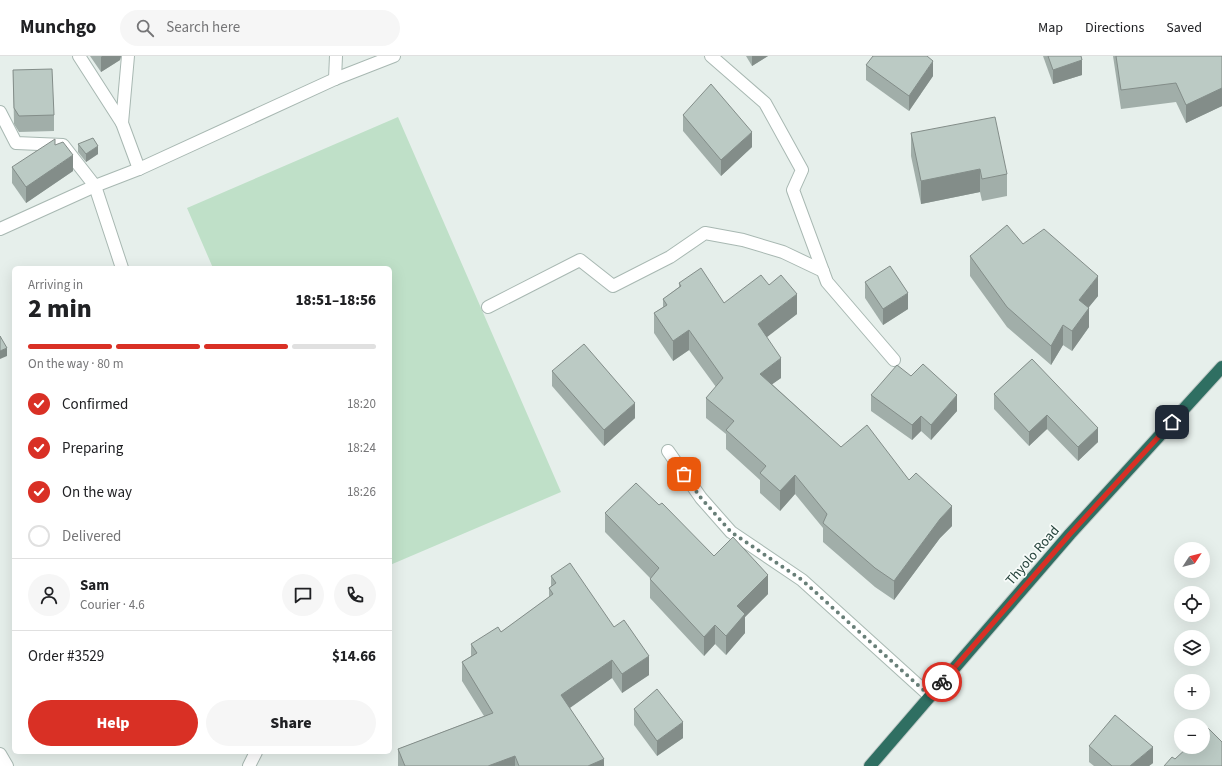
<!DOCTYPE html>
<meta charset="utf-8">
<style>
:root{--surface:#fff;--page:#f6f6f6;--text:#202124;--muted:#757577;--line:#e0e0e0;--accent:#d93025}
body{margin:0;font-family:"Source Sans 3",sans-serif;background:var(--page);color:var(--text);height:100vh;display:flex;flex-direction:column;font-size:15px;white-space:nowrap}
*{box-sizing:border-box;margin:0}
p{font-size:13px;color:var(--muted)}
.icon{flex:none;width:22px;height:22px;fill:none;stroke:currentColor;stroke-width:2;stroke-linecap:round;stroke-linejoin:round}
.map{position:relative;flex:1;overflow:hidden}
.sheet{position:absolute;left:12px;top:210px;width:380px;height:488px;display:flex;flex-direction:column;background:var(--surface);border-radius:6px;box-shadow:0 4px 16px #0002}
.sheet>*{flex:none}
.needle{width:26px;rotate:54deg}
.buttons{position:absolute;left:1174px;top:486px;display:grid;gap:8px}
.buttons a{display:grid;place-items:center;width:36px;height:36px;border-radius:50%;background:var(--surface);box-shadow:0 4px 16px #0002;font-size:20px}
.pin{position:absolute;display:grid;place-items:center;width:34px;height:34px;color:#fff;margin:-17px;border-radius:8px;box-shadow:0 2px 6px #0006}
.courier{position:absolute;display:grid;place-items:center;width:40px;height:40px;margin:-20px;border:3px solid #d93025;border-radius:50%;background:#fff;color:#222;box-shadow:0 1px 5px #0007}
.overview em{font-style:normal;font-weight:800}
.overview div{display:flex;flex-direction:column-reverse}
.overview{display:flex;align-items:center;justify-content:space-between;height:68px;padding:0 16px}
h1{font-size:26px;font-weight:800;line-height:30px}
.bar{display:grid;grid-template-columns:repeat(4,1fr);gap:6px 4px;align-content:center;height:48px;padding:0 16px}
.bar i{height:5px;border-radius:3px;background:var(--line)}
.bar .on{background:var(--accent)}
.bar p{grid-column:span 4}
.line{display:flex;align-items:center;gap:10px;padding:0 16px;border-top:1px solid var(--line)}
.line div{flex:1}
.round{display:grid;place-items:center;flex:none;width:42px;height:42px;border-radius:21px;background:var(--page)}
ol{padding:0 16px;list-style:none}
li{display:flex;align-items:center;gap:12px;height:44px}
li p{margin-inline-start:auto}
li .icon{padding:4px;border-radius:50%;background:var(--accent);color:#fff;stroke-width:4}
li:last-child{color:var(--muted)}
li i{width:22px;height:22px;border:2px solid var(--line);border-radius:50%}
.cta{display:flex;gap:8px;margin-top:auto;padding:8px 16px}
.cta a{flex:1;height:46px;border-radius:24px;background:var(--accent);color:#fff;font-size:16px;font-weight:800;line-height:46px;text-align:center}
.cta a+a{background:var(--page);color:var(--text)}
header{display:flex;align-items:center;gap:24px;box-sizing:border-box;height:56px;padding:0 20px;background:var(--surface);border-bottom:1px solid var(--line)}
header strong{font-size:19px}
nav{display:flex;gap:22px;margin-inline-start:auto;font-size:14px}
.search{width:280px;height:36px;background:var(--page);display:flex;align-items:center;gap:10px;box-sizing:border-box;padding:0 14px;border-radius:22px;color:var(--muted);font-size:15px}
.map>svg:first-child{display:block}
.green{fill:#bfe0c8}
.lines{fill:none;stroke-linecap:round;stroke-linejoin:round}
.street-casing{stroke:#a8b8b2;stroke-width:14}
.highway-casing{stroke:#c2cac8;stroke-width:14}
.street{stroke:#fff;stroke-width:12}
.highway{stroke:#2f6f62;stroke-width:12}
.wall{fill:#a1aea9}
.shaded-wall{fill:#838d89}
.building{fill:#bbcac4;stroke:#838d89}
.done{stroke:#687f78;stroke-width:4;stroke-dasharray:0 7.2}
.route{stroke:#d93025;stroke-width:5}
.labels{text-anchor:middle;stroke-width:3.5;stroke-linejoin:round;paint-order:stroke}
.street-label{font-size:14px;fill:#24423a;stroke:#f7fbf9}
</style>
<header>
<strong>Munchgo</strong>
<div class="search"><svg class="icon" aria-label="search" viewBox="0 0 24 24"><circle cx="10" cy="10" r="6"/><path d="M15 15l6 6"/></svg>Search here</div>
<nav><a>Map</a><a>Directions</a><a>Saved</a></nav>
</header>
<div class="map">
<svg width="1222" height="710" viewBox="0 0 1222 710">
<rect width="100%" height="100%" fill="#e6efeb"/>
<!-- green -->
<polygon class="green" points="398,61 561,436 390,509 390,212 213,212 187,152"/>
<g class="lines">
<!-- street casing -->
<g class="street-casing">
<g id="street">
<polyline points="79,0 122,67"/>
<polyline points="128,0 122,67 139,113"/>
<polyline points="711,0 765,47 802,114 793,134 827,226 894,304"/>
<polyline points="335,23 336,0"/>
<polyline points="0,56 16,87 63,89 95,130 122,212"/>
<polyline points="0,173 95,130 139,113 335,23 394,0"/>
<polyline points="488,251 580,204 613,230 670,201 705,177 743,184 783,196 823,215"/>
<polyline points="668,395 701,442 731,476 802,524 930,640"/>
<polyline points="0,698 7,710"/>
<polyline points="249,710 256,696"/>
</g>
</g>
<!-- highway casing -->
<g class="highway-casing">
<polyline id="highway" points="870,710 1070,478 1222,311"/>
</g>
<!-- street -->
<use href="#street" class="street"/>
<!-- highway -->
<use href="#highway" class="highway"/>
</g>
<!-- wall -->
<g class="wall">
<polygon points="90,0 121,0 120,4 101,16"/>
<polygon points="746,0 768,0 752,10"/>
<polygon points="1043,0 1081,0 1082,19 1053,28"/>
<polygon points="1113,0 1222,0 1222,50 1186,67 1176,46 1121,53"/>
<polygon points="866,9 933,20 909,55 866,24"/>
<polygon points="13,14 54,59 54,75 19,76 14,68"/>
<polygon points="683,59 752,91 721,120 683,75"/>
<polygon points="911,77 1007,118 1007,140 982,145 980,136 921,148 911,100"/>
<polygon points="78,88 98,98 86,106 78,96"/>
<polygon points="12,111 73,115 26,147 12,127"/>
<polygon points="970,200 1098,240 1089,251 1089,271 1072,295 1063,289 1051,309 1007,271 970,220"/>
<polygon points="865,226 908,253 883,269 865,242"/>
<polygon points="679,227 724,247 769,229 797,258 766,281 781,322 772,328 841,391 909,424 952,470 940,482 894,544 875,531 823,486 823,472 795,438 780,455 760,437 760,424 726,393 726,378 706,362 706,342 716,331 689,294 673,305 654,277 654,257 663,251 663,243 679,231"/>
<polygon points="1032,303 1098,386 1078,405 1047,373 1029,390 994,353 994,338"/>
<polygon points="552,315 635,362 604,390 552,330"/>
<polygon points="871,339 957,355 931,384 921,375 912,384 871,355"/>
<polygon points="659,449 714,500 768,538 745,561 745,577 726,599 715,588 704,600 650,542 650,522 605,476 605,457"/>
<polygon points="551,520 614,571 649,619 622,637 612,622 570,652 604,710 398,710 398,693 484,660 462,625 462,606 471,600 471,588 501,576 549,541 549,532 551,530"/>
<polygon points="634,653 683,682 657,700 634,669"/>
<polygon points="1089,690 1153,707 1149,710 1094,710 1089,706"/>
</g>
<!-- shaded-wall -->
<g class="shaded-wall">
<polygon points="102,0 121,0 120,4 101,16 101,1"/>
<polygon points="752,0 768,0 752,10"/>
<polygon points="1082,4 1082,19 1053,28 1053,14"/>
<polygon points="933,5 933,20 909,55 909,40"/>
<polygon points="1222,32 1222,50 1186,67 1186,49"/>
<polygon points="752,76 752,91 721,120 721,104"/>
<polygon points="98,90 98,98 86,106 86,98"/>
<polygon points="73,99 73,115 26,147 26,131"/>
<polygon points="980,113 980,136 921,148 921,125"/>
<polygon points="1098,220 1098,240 1079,263 1079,244"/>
<polygon points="908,237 908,253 883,269 883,253"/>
<polygon points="797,238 797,258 758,288 758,268"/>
<polygon points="1089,252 1089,271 1072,295 1072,275"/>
<polygon points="1063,269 1063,289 1051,309 1051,290"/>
<polygon points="689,274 689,294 673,305 673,285"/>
<polygon points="7,292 7,300 0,303 0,295"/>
<polygon points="781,302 781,322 760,337 760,318"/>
<polygon points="957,339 957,355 931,384 931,369"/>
<polygon points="635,347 635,362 604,390 604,374"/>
<polygon points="1047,359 1047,373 1029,390 1029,376"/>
<polygon points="921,360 921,375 912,384 912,369"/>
<polygon points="1098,372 1098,386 1078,405 1078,391"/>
<polygon points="795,419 795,438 780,455 780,435"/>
<polygon points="952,450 952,470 940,482 894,544 894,525 940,463"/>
<polygon points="768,519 768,538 745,561 745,577 726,599 726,580 737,550"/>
<polygon points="715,569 715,588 704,600 704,581"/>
<polygon points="649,600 649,619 622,637 622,618"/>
<polygon points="612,604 612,622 561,658 561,639"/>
<polygon points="683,666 683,682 657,700 657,685"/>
<polygon points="1153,691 1153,707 1149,710 1130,710"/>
<polygon points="515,700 515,710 488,710"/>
<polygon points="604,703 604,710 588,710"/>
</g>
<!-- building -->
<g class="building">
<polygon points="873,0 927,0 933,5 909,40 866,9"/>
<polygon points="1048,0 1081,0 1082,4 1053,14"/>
<polygon points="1116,0 1222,0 1222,32 1186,49 1176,27 1121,34"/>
<polygon points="52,13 54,59 19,60 14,52 13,14"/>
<polygon points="711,28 752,76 721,104 683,59"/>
<polygon points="995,61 1007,118 982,123 980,113 921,125 911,77"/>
<polygon points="93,82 98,90 86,98 78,88"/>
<polygon points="55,83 55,89 63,86 73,99 26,131 12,111"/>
<polygon points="1007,169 1023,188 1044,173 1098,220 1079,244 1089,252 1072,275 1063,269 1051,290 1007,251 970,200"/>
<polygon points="890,210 908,237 883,253 865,226"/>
<polygon points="701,212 724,247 761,219 769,229 781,219 797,238 758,268 781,302 760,318 841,391 867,369 909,424 916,417 952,450 940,463 894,525 875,512 823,467 827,458 795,419 780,435 760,417 766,410 726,374 734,365 706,342 723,322 689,274 673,285 654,257 667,249 663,243 681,230 679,227"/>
<polygon points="0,280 7,292 0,295"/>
<polygon points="584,288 635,347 604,374 552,315"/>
<polygon points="1032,303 1098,372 1078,391 1047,359 1029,376 994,338"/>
<polygon points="923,308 957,339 931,369 921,360 912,369 871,339 897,309 911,320"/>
<polygon points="636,427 659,449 662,447 714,500 733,481 768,519 737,550 745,558 726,580 715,569 704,581 650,523 659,512 605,457"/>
<polygon points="570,507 614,571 624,564 649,600 622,618 612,604 561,639 604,703 588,710 519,710 515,700 488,710 405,710 398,693 493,657 462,606 477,597 471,588 498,571 501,576 553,538 549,532 556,527 551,520"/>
<polygon points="657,633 683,666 657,685 634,653"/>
<polygon points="1115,659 1153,691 1130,710 1112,710 1089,690"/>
<polygon points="1208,672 1222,686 1222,710 1164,710 1172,701 1175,703 1188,691 1203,691 1203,676"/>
</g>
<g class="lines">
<!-- done -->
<polyline class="done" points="684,418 701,442 731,476 802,524 930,640 942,626"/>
<!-- route -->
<polyline class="route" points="942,626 1070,478 1172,366"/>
</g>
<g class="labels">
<!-- street labels -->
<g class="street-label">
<text transform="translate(1032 499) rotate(-49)" y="5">Thyolo Road</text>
</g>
</g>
</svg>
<div class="buttons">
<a><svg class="needle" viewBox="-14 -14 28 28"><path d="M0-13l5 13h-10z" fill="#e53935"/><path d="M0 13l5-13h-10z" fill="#757577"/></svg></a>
<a><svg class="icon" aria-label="locate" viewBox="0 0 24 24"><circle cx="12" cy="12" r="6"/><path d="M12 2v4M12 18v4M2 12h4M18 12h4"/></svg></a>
<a><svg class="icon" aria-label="layers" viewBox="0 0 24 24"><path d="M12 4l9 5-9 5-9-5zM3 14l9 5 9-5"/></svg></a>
<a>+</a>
<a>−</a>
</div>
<div class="pin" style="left:684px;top:418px;background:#ea580c"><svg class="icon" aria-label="bag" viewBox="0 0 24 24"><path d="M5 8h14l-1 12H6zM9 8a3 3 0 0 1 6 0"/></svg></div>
<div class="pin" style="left:1172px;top:366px;background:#1f2937"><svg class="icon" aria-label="home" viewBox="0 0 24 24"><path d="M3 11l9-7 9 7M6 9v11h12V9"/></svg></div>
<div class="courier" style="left:942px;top:626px"><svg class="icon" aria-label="bike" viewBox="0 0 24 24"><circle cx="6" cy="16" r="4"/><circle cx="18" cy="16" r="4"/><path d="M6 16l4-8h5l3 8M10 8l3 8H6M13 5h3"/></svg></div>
<section class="sheet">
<div class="overview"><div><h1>2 min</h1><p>Arriving in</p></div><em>18:51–18:56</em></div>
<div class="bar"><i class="on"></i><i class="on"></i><i class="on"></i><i></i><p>On the way · 80 m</p></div>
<ol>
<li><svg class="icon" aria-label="check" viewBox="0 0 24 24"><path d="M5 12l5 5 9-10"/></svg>Confirmed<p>18:20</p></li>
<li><svg class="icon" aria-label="check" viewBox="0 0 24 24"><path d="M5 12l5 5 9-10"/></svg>Preparing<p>18:24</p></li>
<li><svg class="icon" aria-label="check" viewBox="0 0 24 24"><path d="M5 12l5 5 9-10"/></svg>On the way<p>18:26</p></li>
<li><i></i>Delivered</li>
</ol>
<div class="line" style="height:72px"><a class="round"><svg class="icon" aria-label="person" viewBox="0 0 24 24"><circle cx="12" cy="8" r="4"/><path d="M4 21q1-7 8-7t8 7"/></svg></a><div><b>Sam</b><p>Courier · 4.6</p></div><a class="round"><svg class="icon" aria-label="chat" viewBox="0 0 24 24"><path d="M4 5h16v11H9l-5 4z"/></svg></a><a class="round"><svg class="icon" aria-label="phone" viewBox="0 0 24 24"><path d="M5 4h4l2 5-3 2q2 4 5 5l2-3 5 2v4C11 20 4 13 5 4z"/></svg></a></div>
<div class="line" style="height:52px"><div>Order #3529</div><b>$14.66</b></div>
<div class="cta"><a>Help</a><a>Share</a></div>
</section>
</div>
